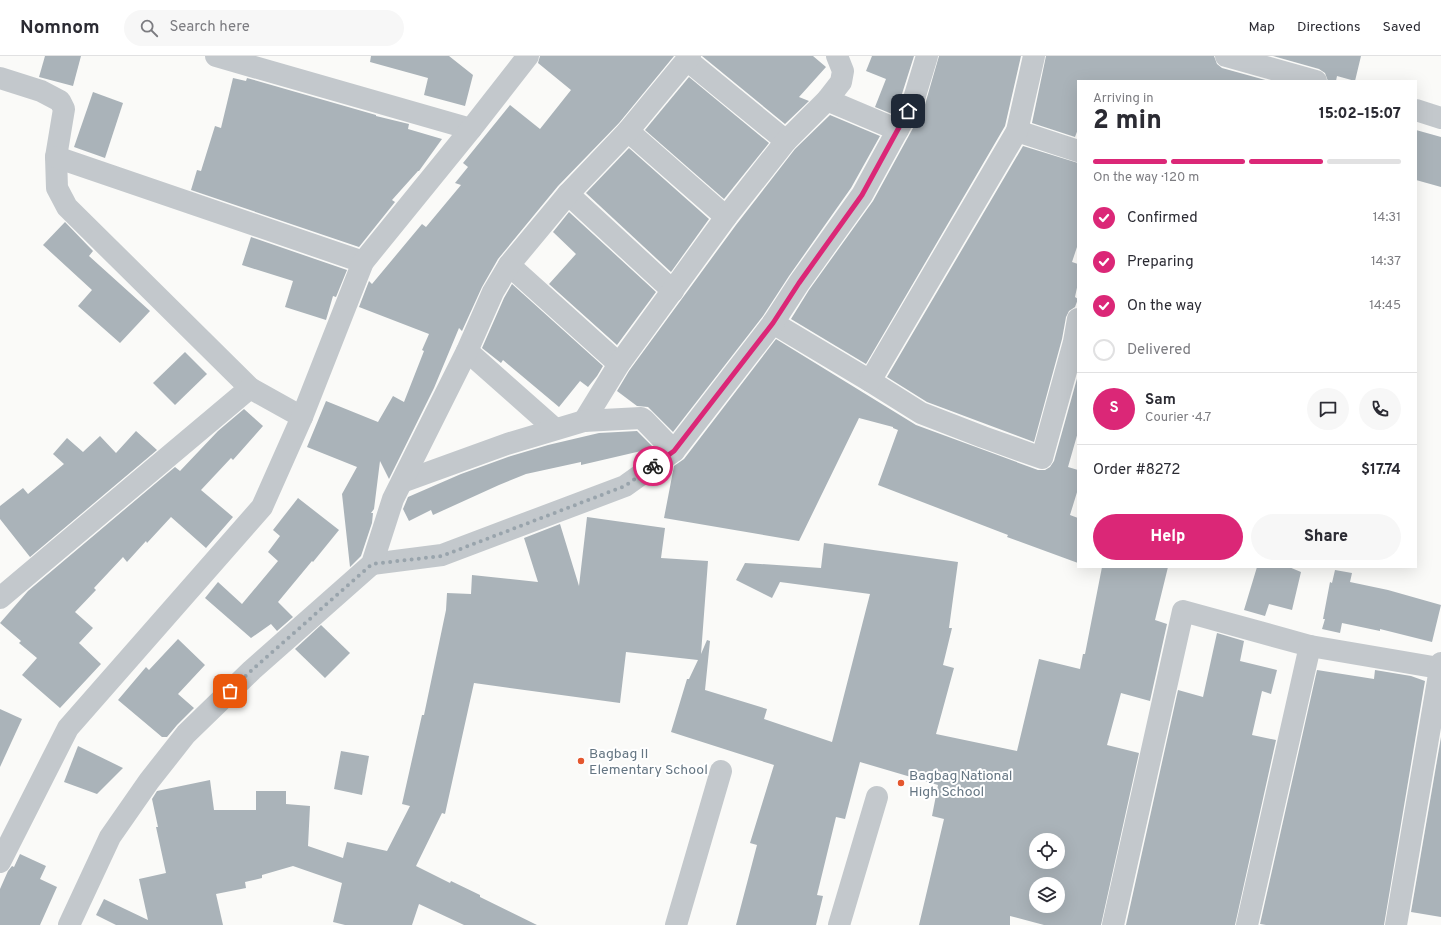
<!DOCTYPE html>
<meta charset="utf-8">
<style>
:root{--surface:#fff;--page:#f7f7f7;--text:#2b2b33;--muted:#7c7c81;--line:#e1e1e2;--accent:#db2777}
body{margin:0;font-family:Overpass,sans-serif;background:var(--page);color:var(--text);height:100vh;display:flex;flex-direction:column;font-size:15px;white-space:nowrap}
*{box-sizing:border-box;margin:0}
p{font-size:13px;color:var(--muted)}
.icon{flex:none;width:22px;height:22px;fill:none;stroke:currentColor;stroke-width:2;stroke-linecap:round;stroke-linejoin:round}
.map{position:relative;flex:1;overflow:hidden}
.drawer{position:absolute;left:1077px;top:24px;width:340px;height:488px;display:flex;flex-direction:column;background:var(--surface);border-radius:0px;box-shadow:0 4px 16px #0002}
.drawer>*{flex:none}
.fabs{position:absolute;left:1029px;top:777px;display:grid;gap:8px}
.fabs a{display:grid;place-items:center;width:36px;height:36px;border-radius:50%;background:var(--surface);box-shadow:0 4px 16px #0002;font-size:20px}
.pin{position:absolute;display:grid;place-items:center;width:34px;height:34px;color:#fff;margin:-17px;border-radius:8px;box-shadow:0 2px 6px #0006}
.courier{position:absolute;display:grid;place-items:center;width:40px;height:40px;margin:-20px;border:3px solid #db2777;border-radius:50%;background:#fff;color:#222;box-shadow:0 1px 5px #0007}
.headline em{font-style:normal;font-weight:800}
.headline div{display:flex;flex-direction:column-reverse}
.headline{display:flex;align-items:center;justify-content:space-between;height:68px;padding:0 16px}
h1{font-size:26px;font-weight:800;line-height:30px}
.bar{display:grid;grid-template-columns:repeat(4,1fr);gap:6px 4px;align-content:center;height:48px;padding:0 16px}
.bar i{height:5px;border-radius:3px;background:var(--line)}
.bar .current{background:var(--accent)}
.bar p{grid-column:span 4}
.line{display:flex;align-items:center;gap:10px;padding:0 16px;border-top:1px solid var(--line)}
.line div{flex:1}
.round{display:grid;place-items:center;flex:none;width:42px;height:42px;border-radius:21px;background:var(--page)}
ol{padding:0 16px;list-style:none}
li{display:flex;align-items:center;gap:12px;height:44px}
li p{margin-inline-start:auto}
li .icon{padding:4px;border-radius:50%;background:var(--accent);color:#fff;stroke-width:4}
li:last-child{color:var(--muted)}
li i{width:22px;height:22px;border:2px solid var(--line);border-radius:50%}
.primary-button{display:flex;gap:8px;margin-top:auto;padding:8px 16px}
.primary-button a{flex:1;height:46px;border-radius:24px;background:var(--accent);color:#fff;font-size:16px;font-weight:800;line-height:46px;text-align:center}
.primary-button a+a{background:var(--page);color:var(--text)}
header{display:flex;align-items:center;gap:24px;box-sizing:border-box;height:56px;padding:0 20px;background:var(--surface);border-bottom:1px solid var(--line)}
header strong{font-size:19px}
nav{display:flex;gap:22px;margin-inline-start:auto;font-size:14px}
.search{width:280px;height:36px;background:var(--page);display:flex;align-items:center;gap:10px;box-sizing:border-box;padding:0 14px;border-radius:22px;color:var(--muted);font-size:15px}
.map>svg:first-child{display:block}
.building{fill:#aab3b9;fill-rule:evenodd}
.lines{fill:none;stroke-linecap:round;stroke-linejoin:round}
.minor{stroke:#c3c8cc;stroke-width:22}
.done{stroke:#99a4ac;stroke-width:4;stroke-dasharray:0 7.2}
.route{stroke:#db2777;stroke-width:5}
.poi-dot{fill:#e4572e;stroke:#fff;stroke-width:1.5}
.labels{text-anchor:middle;stroke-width:4;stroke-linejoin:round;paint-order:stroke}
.poi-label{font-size:14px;fill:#657683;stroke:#fff;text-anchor:start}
</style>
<header>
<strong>Nomnom</strong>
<div class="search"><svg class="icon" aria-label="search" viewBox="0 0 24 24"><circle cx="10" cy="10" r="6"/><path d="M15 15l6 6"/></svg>Search here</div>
<nav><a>Map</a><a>Directions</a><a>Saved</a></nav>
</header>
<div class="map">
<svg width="1441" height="869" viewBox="0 0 1441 869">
<rect width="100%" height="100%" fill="#fafaf8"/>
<!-- building -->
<g class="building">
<polygon points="45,0 81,0 73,30 39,21"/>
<polygon points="371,0 449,0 473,19 465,50 424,39 428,22 370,6"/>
<polygon points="540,0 674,0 619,67 558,130 498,203 482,231 462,275 459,272 434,332 389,423 380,405 374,453 371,457 373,457 372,467 361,500 350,511 342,438 357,411 307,391 326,345 378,366 393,340 404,346 424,295 422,294 429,278 359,251 369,225 372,228 422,168 426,171 461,129 455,127 468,111 463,107 510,49 540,73 571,34 538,7"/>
<polygon points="702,0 813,0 826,11 799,41 809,45 785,68"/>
<polygon points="872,0 914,0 901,41 892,58 875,51 886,23 866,15"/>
<polygon points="939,0 1021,0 1005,70 866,308 791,263 809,234 873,145 924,52"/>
<polygon points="1046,0 1214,0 1217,8 1222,12 1269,25 1078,25 1078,73 1075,81 1032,67"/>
<polygon points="1273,0 1361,0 1355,25 1337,20 1336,25 1328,25 1325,17 1319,13"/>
<polygon points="689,21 769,87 724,143 645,74"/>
<polygon points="233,22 246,25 247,22 376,59 376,60 409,68 408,73 442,83 419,115 418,115 392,144 395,146 359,191 191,134 197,114 201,115 215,70 221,72"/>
<polygon points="93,36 123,47 105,102 74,91"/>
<polygon points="830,59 880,80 851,132 789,220 763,260 673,376 648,351 637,350 617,335 629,315 736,169 795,93"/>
<polygon points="1416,74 1441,81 1441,131 1416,124"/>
<polygon points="1023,90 1078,107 1078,188 1072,206 1078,208 1078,227 1075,241 1078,243 1075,251 1069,255 1066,261 1062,283 1034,386 927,346 887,321"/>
<polygon points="629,92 709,163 671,216 586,137"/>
<polygon points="569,156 656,236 617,289 549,228 576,198 553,176"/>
<polygon points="65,166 93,195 89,200 150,255 120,287 78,250 92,234 43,189"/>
<polygon points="251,181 347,214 336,241 333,240 326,264 285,251 293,225 242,209"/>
<polygon points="512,228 603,310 597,320 588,331 580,325 559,351 503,304 501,307 482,292 504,242"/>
<polygon points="776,283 916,369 1038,414 1045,414 1050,411 1054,405 1078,319 1078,376 1068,411 1078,414 1078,433 1070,459 1078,462 1078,507 1007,481 1008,479 878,429 898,374 893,372 893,371 859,362 799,485 664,462 674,410 684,403"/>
<polygon points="185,296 207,318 175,349 153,327"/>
<polygon points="244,353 263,370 233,404 231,402 201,434 233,461 206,492 171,461 147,487 146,485 127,506 123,501 94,532 96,534 75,556 93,572 79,587 101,608 60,652 22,619 37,602 19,587 21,585 0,567 28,535 175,411 180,415 218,375"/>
<polygon points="136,375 157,394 30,501 0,463 0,450 23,432 28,438 64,408 53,398 67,382 83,396 100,380 116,397"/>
<polygon points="637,375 654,392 581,409 581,406 526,418 499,429 433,459 431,454 409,465 403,453 408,441 461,418 511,400 548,389 599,377"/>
<polygon points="298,442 339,474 313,506 312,505 278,546 293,561 277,575 271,568 251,582 205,542 218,526 242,548 278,505 268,496 280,480 273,474"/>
<path d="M587 461 665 472 661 502 708 505 701 598 707 584 710 585 705 634 767 653 764 663 832 686 870 538 780 526 772 542 736 524 745 507 821 512 824 487 958 506 949 572H952L943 609 954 612 936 678 1017 695 1039 603 1080 613 1083 598H1085L1102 511H1168L1155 564 1167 568 1150 645 1121 637 1107 689 1139 697 1101 869H1044L1010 860V869H919L944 763 932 760 938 729 860 706 845 763 836 761 817 839 823 840 816 869H736L757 789 750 787 774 709 671 676 687 623H689L698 604 626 596 620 647 474 627 445 758 442 757 416 810 450 827 451 825 480 839V841L537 869H464L419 848 412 869H345L333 866 342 827 293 810 262 819V822L245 826 246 832 216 838 223 869H116L96 859 104 843 148 864 139 823 166 817 156 771H158L152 743 157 735 210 724 214 754H256V735H286V748L310 750 308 790 343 802 347 786 387 795 410 750 402 748 422 659H424L446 554 447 537 471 538 472 519 538 526 524 482 560 468 579 530ZM1036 784H1058V806H1036ZM1036 828H1058V850H1036Z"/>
<polygon points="1257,511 1289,511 1301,516 1292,554 1269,548 1265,560 1244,554"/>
<polygon points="1335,514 1352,517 1350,526 1388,534 1441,549 1432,586 1380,573 1380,575 1342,567 1340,577 1322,573 1325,563 1323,563 1330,526 1332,527"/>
<polygon points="321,569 350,597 325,622 295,593"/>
<polygon points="1217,577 1244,585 1240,605 1277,614 1271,638 1262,635 1252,679 1276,684 1235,869 1126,869 1178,634 1203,641"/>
<polygon points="178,583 205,609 178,638 194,652 177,669 167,681 162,681 118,644 146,611 149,614"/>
<polygon points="1317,614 1374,623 1375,614 1411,620 1425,625 1384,869 1266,869 1260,868"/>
<polygon points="0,653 22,663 0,711"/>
<polygon points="1441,681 1441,861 1411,856"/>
<polygon points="78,690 123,712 97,738 64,726"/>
<polygon points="341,695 369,700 362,739 334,733"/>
<polygon points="20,798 46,810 40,823 57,831 40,869 0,869 0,833 8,815 12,810 14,811"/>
</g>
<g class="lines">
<!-- minor -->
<g class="minor">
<polyline points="216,0 471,73"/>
<polyline points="1226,0 1316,25"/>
<polyline points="687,4 786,85"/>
<polyline points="0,22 41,35 60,45 64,53 56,101 57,132 67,151 250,332 0,542"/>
<polyline points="827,44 898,74"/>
<polyline points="1416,54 1441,62"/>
<polyline points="628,75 726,161"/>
<polyline points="1017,75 1078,95"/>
<polyline points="56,101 363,206"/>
<polyline points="568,138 673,235"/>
<polyline points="509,209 619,308"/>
<polyline points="773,267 870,325 921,357 983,381 1042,402 1074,286 1078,263"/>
<polyline points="467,295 555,373"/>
<polyline points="870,325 1017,75 1034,0"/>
<polyline points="250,332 302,361"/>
<polyline points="584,365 619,308 726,161 786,85 827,44 841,26 843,15 837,0"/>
<polyline points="402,426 507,388 584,365 641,362 644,364 674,395"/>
<polyline points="372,508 442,499 625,430 674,395 773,267 799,227 862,139 913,46 927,0"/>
<polyline points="0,806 68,672 262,451 302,361 363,206 471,73 528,0"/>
<polyline points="69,869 110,781 149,725 186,678 252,614 372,508 393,443 467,295 493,236 509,209 568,138 628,75 690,0"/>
<polyline points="676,869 721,715"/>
<polyline points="839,869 877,741"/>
<polyline points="1113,869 1183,555 1310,590 1439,612"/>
<polyline points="1247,869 1310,590"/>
<polyline points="1396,869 1441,607"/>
</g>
</g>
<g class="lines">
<!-- done -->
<polyline class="done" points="230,635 252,614 372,508 442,500 625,430 653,410"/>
<!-- route -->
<polyline class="route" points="653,410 674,395 773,267 799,227 862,139 908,55"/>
</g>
<!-- markers -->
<g class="poi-dot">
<circle cx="581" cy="705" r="4"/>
<circle cx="901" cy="727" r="4"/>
</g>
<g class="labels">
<!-- poi labels -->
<g class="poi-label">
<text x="589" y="702">Bagbag II<tspan x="589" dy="16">Elementary School</tspan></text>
<text x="909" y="724">Bagbag National<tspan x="909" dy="16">High School</tspan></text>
</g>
</g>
</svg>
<div class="fabs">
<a><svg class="icon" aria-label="locate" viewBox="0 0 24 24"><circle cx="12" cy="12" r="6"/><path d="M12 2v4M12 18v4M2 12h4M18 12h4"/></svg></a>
<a><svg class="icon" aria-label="layers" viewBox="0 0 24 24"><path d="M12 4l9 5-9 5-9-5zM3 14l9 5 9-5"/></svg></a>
</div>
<div class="pin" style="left:230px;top:635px;background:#ea580c"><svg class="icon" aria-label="bag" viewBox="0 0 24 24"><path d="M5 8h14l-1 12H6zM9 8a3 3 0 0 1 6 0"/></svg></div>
<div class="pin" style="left:908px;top:55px;background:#1f2937"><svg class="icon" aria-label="home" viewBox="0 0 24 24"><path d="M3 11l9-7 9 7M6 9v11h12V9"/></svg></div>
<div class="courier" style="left:653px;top:410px"><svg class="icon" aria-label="bike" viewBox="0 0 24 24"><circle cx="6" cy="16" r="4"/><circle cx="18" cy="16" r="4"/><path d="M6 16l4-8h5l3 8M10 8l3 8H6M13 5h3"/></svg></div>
<section class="drawer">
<div class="headline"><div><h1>2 min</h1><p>Arriving in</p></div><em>15:02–15:07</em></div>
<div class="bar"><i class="current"></i><i class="current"></i><i class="current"></i><i></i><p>On the way · 120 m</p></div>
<ol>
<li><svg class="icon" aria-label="check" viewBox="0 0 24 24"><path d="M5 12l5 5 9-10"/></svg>Confirmed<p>14:31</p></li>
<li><svg class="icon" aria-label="check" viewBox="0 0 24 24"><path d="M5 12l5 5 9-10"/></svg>Preparing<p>14:37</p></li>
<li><svg class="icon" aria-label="check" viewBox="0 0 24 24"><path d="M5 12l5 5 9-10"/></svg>On the way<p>14:45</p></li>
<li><i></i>Delivered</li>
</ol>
<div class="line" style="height:72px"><b class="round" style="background:var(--accent);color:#fff">S</b><div><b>Sam</b><p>Courier · 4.7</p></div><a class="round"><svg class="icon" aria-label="chat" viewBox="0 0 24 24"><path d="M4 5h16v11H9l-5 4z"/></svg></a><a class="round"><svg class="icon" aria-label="phone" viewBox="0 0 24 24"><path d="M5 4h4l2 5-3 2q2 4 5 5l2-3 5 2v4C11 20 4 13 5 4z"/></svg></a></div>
<div class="line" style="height:52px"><div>Order #8272</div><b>$17.74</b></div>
<div class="primary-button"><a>Help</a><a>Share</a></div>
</section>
</div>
